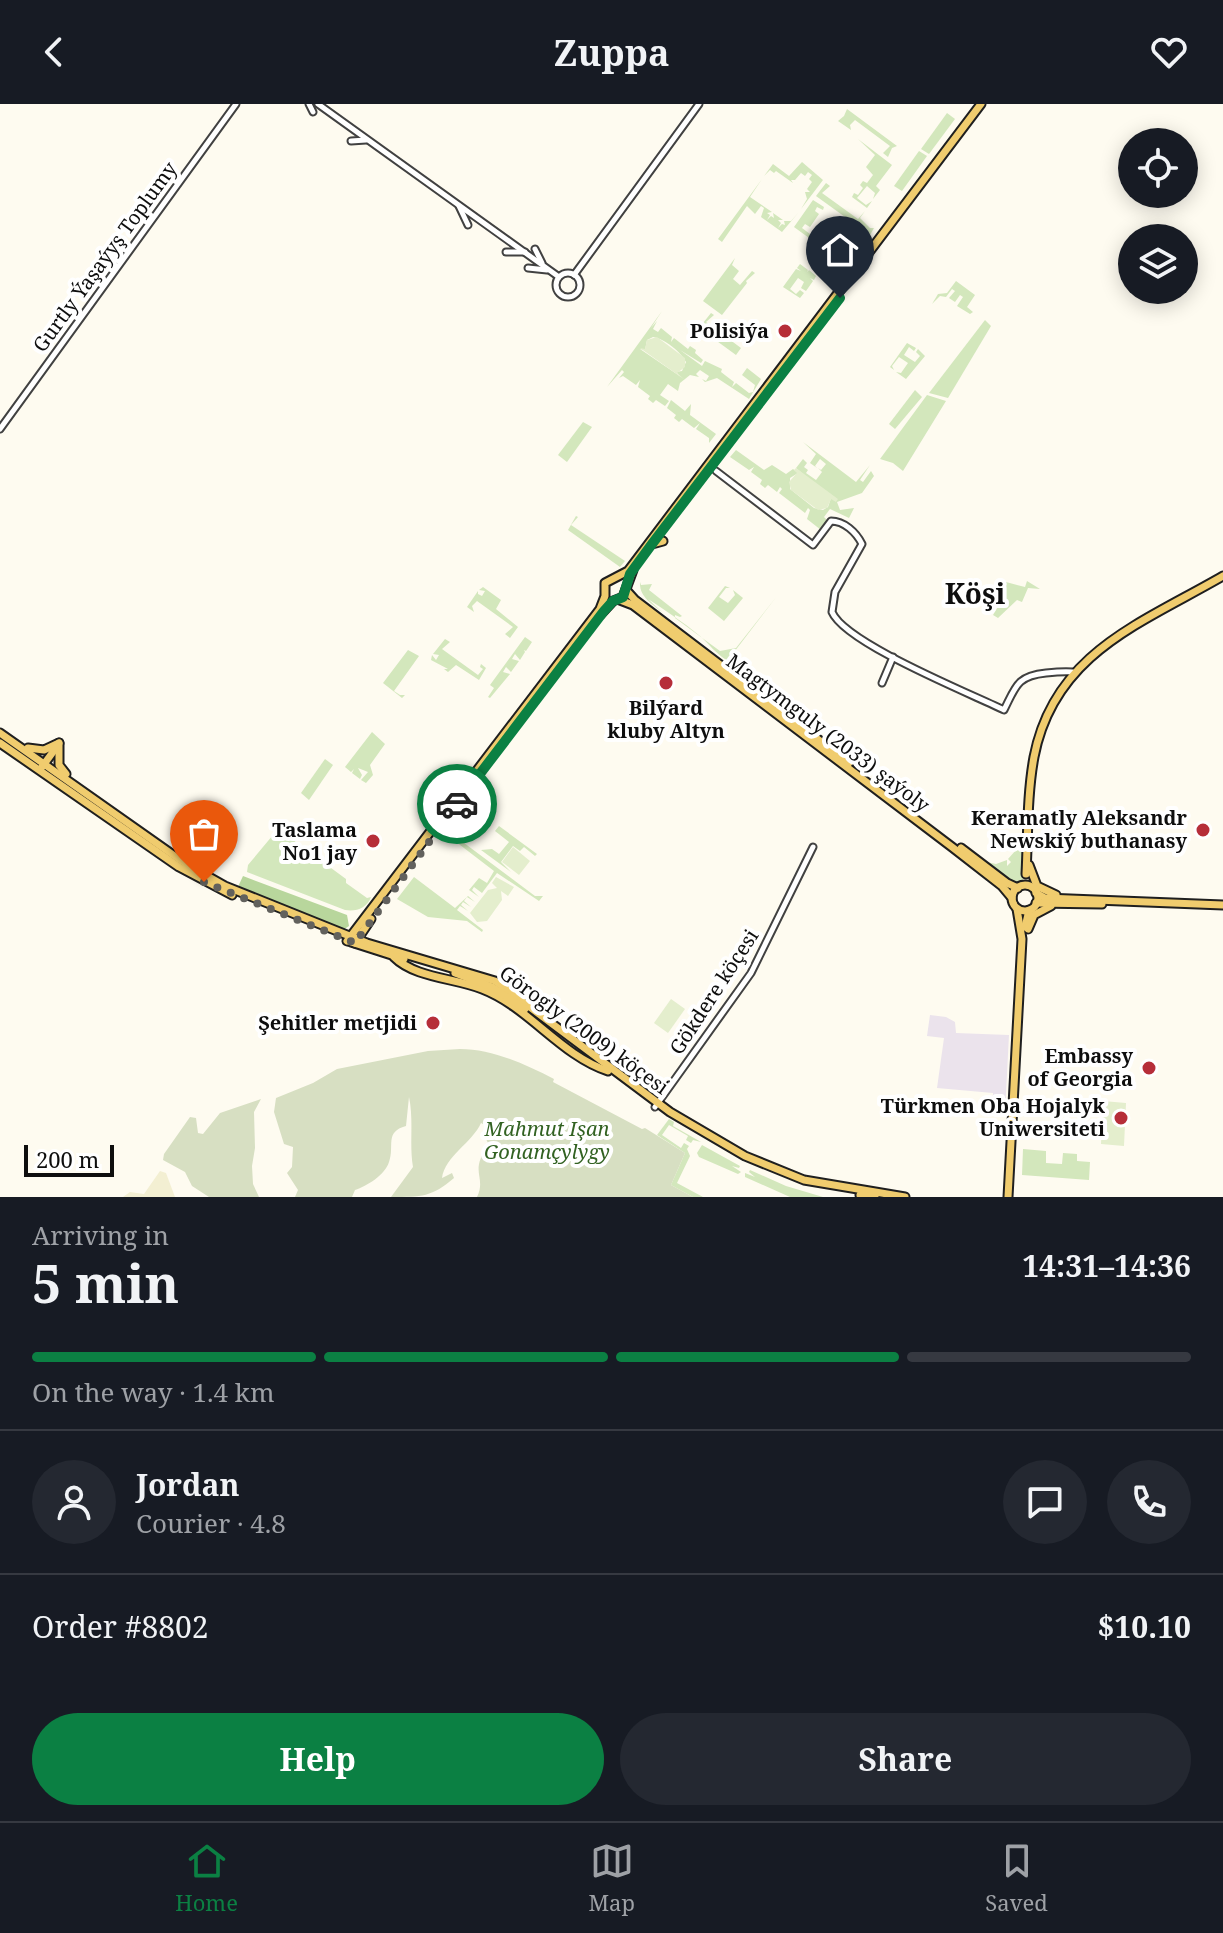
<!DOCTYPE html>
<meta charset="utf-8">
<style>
:root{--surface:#171b24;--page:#242831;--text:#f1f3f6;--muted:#9ea1a6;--line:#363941;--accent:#0b8043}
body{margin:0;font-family:"Noto Serif",serif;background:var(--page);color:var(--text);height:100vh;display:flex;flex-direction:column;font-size:30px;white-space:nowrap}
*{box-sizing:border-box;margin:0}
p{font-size:26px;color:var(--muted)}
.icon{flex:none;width:44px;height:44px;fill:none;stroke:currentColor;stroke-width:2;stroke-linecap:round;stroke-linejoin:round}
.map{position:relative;height:1093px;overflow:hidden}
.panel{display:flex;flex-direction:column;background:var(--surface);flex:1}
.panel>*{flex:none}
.fabs{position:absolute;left:1118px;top:24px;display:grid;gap:16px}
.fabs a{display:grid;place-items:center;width:80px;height:80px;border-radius:50%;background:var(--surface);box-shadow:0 4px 20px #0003;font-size:40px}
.scale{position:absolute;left:24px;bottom:20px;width:90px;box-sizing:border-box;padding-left:8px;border:4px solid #0e0e0e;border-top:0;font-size:22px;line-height:28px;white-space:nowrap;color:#0e0e0e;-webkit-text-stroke:6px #fff;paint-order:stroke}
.pin{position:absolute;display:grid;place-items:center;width:68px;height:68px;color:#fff;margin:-82px -34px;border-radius:50% 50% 50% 0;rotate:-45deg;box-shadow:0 0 8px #0007}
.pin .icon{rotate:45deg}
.courier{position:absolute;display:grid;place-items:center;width:80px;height:80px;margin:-40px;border:6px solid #0b8043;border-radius:50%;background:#fff;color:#222;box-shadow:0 2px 10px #0007}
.summary em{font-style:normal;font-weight:700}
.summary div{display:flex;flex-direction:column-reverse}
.summary{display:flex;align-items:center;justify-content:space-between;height:136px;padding:0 32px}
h1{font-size:52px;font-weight:700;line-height:60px}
.bar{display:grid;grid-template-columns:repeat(4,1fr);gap:12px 8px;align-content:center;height:96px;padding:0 32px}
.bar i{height:10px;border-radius:6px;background:var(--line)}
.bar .active{background:var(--accent)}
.bar p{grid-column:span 4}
.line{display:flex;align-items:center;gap:20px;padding:0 32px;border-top:2px solid var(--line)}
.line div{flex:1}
.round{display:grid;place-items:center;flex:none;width:84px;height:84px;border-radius:42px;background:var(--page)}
.button{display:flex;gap:16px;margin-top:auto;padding:16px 32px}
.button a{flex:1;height:92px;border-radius:48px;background:var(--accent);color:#fff;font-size:32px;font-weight:700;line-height:92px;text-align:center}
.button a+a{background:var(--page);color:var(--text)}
header{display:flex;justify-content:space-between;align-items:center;height:104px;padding:0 32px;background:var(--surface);font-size:36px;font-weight:700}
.tabs{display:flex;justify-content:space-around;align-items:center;height:112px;border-top:2px solid var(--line);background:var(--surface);font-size:22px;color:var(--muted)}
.tabs a{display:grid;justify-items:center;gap:4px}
.tabs .active{color:var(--accent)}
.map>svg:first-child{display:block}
.industrial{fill:#ebe3ec}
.farmland{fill:#f3efd2}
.green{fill:#d3e7bc;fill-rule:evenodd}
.forest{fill:#b8d69c}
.cemetery{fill:#d7dfc2}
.pitch{fill:#e4eecd}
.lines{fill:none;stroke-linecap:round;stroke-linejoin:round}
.minor-casing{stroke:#414141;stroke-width:9}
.major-casing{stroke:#1f1f1f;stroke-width:11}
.minor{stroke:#fff;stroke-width:5}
.major{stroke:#f0cc6e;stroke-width:7}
.done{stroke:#62615d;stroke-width:8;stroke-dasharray:0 14.4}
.route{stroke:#0b8043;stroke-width:10}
.poi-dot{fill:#b62e39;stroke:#fff;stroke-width:3}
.labels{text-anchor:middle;stroke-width:8;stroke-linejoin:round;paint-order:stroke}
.street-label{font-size:20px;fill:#0e0e0e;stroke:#fff}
.poi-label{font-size:20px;font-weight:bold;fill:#0e0e0e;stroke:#fff;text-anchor:end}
.park-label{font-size:20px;font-style:italic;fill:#326222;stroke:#fff}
.district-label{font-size:28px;font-weight:bold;fill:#0e0e0e;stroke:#fff}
</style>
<header><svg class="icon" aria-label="back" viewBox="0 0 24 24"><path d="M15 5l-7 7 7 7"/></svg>Zuppa<svg class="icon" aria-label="heart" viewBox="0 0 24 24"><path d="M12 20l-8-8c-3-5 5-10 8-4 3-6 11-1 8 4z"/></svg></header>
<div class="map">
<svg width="1223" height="1093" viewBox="0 0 1223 1093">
<rect width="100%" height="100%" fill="#fefbf0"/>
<!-- industrial -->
<polygon class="industrial" points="930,911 946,913 955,918 956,929 1009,931 1005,1009 992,1009 993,989 937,984 944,934 927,932"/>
<!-- farmland -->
<polygon class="farmland" points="160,1067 166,1069 175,1093 123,1093 130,1088 144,1090"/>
<!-- green -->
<g class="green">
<polygon points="847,5 897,42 892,44 888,53 883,49 890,42 855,16 850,21 851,26 838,17 844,12"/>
<polygon points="947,9 955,15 929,50 921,45"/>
<polygon points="858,35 892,61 876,82 880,86 873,95 875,89 867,82 857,94 866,101 872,97 867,104 852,93 854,89 858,91 863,84 860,81 863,77 867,79 873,71 866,63 875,51"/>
<polygon points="919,47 927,52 902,87 894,82"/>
<polygon points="802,58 823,76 801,105 807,95 805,88 810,88 807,85 812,78 809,75 812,71 808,68 805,72 801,69 795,76 791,76 793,79 776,67 774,69 770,66 764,72 773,60 789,72"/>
<polygon points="762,75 750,93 772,108 767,109 770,111 767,116 771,112 774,114 773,109 783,116 778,116 781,119 778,124 782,120 785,121 784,117 791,117 799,108 782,128 761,113 764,104 761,102 755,110 747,102 722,138 718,135"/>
<polygon points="826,79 830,82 822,89 858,115 865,107 860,114 870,124 874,124 870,131 816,92"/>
<polygon points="813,96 824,103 823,106 817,103 815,107 819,110 810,123 805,120 802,124 822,139 820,142 794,123"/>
<polygon points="735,154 732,161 739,167 733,175 740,181 752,167 755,169 746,177 747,179 722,211 703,197"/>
<polygon points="800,160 808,166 807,168 809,166 816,172 814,176 810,174 813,177 806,187 801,184 804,178 798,174 790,185 796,190 800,186 804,189 800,194 783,183 796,165 801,167 797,164"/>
<polygon points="956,177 975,191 967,203 973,208 970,210 957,202 963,193 960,191 955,198 949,194 955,187 952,185 946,193 940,192 932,200 938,190 947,189"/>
<path d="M662 207 651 224 657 217 653 225 658 228 661 224 672 233 671 238 674 234 688 245 690 242 696 246 695 249 703 256 701 259 680 246 702 262 705 257 722 265 721 268 734 278 732 283 736 279 749 289 753 288 755 281 742 271 747 264 761 275 749 295 717 274 705 278 702 275 706 277 709 272 700 266 696 270 699 273 690 271 680 279 678 287 668 280 660 291 669 297 665 302 656 296 653 299 648 295 650 292 638 283 640 276 636 281 623 272 619 274 624 268 622 266 607 283ZM653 233C665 235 680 247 686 258L682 267 676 268 681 273 640 245 645 246 647 236Z"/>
<polygon points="711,209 714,211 706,218 741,244 736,251 699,224"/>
<polygon points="985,216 991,222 948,294 929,289"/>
<polygon points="907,239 916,244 914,247 909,243 904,251 915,258 920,252 916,248 918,245 925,252 906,275 896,268 901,269 908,259 899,253 892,262 894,266 890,263"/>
<polygon points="915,286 922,293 895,325 889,320"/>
<polygon points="927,291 946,297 903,367 893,359 880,355"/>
<polygon points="671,296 685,307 691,300 690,311 716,330 709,339 709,334 696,325 700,319 694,324 682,315 679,318 674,314 676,311 667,304"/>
<polygon points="583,318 592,323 567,358 558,351"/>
<polygon points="803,338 856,378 870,361 860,376 863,378 871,367 874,372 862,389 837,398 840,406 854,404 849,414 830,405 824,413 828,417 821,426 807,415 810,406 808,404 805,409 779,389 782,385 780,383 777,388 768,381 765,384 760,380 762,376 751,368 754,363 749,366 730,353 736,346 764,366 772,361 786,370 793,365 798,369 790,374 790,385 814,404 823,406 828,403 831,394 796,364 803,355 807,359 804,363 808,366 806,369 816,376 822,368 818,364 821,366 826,360 820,355 815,362 817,364 810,359 816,350"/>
<polygon points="576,412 578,413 571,421 625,457 620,463 568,426"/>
<polygon points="1027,477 1040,485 1028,484 1022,498 1017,496 998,514 993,511 1002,496 1006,478 1025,483"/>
<path d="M640 478 641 481 652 480 649 486 682 512 680 513 675 511V514L720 547 736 544 777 492 728 556 733 555 728 557C716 550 709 540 700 532 683 518 665 506 648 495L663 509C652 500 639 493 640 478Z"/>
<polygon points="725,482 730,484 726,484 719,493 728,499 735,491 733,486 743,494 724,517 708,504"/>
<polygon points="483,483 501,496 496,505 518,523 510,534 505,530 513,523 477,497 472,502 474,508 467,503 478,487 478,490 482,492 485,487 479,486"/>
<polygon points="525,533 532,538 526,547 524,546 525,548 520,556 515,550 512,555 519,557 511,568 506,563 503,568 510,570 490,594 488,593 494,584 490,581"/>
<polygon points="445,535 450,538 442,545 478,571 483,565 480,563 481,560 486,564 479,576 456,561 448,568 444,565 448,565 431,556 432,551 436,556 439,551 433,550"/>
<polygon points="408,546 419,552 394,587 400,591 405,591 402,594 383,579"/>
<polygon points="372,628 385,640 370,661 373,671 366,679 361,676 368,668 358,664 362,671 360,675 352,669 354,665 351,668 345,663"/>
<polygon points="325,655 333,661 309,696 301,689"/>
<polygon points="499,722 537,750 535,752 524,743 520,747 513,742 501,758 511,768 481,746 492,745 499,750 509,738 495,727"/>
<path d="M278 725 346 775V779L367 794 371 793C367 804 356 808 345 806L247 768 248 761Z"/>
<polygon points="448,727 535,792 543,792 539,797 497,769 482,789 474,783 472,786 479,793 469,786 479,774 487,779 494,767 447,731"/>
<polygon points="1023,738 1023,776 1019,780 1013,780 982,757 996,760 1007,756 1007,762 1011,758 1008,755"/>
<polygon points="414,773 455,804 468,792 475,798 467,793 464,797 471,803 463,798 461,801 468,807 460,802 457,806 483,826 482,828 467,817 428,813 397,795"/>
<polygon points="669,1015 674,1018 673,1022 701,1038 693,1036 691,1039 686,1036 688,1032 669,1021 662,1031 681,1044 684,1039 689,1042 687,1045 690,1052 677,1079 703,1093 693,1093 671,1081 685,1049 657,1031"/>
<polygon points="702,1041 740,1062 739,1064 732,1062 741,1068 738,1070 699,1053 697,1049"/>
<polygon points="1023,1045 1046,1047 1046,1059 1062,1060 1063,1049 1077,1050 1077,1057 1090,1058 1089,1076 1022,1071"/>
<polygon points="750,1066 786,1082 823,1093 790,1093 745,1073 745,1069 755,1073 749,1068"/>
</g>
<!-- forest -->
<polygon class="forest" points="243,772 347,811 349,822 340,828 237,785"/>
<!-- cemetery -->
<g class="cemetery">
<path d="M460 945C492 945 525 960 554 975L553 978 642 1025 645 1024 685 1049 671 1081 693 1093H477C487 1072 468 1068 489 1041L483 1029 485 1021 481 1019C472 1039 445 1052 442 1074L452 1069 454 1074C432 1093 422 1093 391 1093L413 1063C409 1040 414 1017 409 993L406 1022C384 1028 395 1042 389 1058 385 1071 367 1082 355 1086L352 1093H295L298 1086 287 1069 292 1063 293 1043 284 1040 274 1008 276 994 313 979 337 965 428 947Z"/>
<polygon points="261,995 254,1008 255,1044 252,1062 253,1080 259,1093 209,1093 192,1082 185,1068 163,1056 164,1050 190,1013 196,1014 198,1029 203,1030 220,1009"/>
</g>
<!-- pitch -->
<g class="pitch">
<polygon points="657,233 685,254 685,263 677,269 685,276 640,244 645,245 647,236"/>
<polygon points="796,364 838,395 836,398 831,395 827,404 818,406 791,386 789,378 797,369 794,366"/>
<polygon points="513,743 530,757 519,771 502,758"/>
<polygon points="496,773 514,783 508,792 501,787 502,796 487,817 477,818 470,809 488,786 497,784 492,779"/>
<polygon points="671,895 685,905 668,929 654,919"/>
<polygon points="1103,997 1126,999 1124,1042 1101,1040"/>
</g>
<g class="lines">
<!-- minor casing -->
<g class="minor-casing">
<g id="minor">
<polyline points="309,0 313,8"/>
<polyline points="318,0 559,173"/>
<polyline points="351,37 366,36"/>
<polyline points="459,102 468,121"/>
<polyline points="535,145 542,159"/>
<polyline points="506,148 525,148"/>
<polyline points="528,164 547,166"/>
<circle cx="568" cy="181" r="12"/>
<polyline points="574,171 699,0"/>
<polyline points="0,325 236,0"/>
<path d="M716 367 813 441 831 417C844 417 856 428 862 440L835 488 832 508C845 539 969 589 1004 606 1016 582 1017 572 1046 569 1055 568 1064 567 1073 568"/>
<polyline points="882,579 893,553"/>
<polyline points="655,1003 751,869 813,743"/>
</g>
</g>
<!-- major casing -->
<g class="major-casing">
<g id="major">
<polyline points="652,440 663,437"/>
<polyline points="626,486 635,496 849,659"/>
<polyline points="620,496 633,501 952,743 1002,782 1012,794"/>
<polyline points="600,511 613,497 623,493 633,466"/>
<polyline points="0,629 186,760 225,782 367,839 495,877 670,1008 745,1052 804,1076 905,1093"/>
<polyline points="0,639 179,763 232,791"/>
<polyline points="59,639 59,661 66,670"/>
<polyline points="28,644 44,646 59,639"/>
<polyline points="42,663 58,641"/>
<polyline points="961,744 1007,779 1018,784"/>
<polyline points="1029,761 1037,782 1056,791"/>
<path d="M1026 770C1028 731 1027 691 1034 653 1054 549 1142 519 1223 472"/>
<circle cx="1025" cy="794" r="13"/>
<polyline points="1036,789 1045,794 1223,801"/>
<polyline points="1036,799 1102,800"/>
<polyline points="1025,823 1029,806"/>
<polyline points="1028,825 1034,811 1051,802"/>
<polyline points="347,837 600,505 605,492 605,479 628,467 981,0"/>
<polyline points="351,838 404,855"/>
<polyline points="355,839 371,815"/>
<path d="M394 853C415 874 455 874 482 885 529 903 560 951 608 967"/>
<polyline points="455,869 492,883 525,905"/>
<polyline points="860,1091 875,1093"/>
<polyline points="1008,1093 1022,835 1017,805"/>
</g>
</g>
<!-- minor -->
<use href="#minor" class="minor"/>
<!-- major -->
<use href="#major" class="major"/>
</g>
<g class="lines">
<!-- done -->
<polyline class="done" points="204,778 355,839 457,700"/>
<!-- route -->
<polyline class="route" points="457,700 604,507 613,497 623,493 630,470 652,440 840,194"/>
</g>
<!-- markers -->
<g class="poi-dot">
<circle cx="785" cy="227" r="8"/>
<circle cx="666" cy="579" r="8"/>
<circle cx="1203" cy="726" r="8"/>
<circle cx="373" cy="737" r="8"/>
<circle cx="433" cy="919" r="8"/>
<circle cx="1149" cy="964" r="8"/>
<circle cx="1121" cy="1014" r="8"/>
</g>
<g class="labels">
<!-- street labels -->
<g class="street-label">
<text transform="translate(105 153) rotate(-54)" y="7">Gurtly Ýaşaýyş Toplumy</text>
<text transform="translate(828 629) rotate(37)" y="7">Magtymguly (2033) şaýoly</text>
<text transform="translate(714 888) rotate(-57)" y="7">Gökdere köçesi</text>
<text transform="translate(584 926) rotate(36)" y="7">Görogly (2009) köçesi</text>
</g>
<!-- poi labels -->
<g class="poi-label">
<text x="769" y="234">Polisiýa</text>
<text x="666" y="611" text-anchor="middle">Bilýard<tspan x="666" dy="23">kluby Altyn</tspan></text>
<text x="1187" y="721">Keramatly Aleksandr<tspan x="1187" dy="23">Newskiý buthanasy</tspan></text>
<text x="357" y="733">Taslama<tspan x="357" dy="23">No1 jay</tspan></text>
<text x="417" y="926">Şehitler metjidi</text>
<text x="1133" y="959">Embassy<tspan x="1133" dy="23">of Georgia</tspan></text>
<text x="1105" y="1009">Türkmen Oba Hojalyk<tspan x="1105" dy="23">Uniwersiteti</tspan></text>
</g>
<!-- park labels -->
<g class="park-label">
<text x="547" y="1032">Mahmut Işan<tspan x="547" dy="23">Gonamçylygy</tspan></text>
</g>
<!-- district labels -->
<g class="district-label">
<text x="975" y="500">Köşi</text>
</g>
</g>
</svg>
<div class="fabs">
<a><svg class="icon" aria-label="locate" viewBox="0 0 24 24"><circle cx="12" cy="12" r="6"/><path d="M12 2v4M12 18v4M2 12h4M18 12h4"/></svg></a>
<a><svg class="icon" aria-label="layers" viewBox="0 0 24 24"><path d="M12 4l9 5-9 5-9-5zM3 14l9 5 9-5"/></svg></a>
</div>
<div class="scale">200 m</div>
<div class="pin" style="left:204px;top:778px;background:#ea580c"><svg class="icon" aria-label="bag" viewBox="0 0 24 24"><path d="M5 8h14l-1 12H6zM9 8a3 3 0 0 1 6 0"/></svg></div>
<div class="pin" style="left:840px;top:194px;background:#1f2937"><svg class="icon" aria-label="home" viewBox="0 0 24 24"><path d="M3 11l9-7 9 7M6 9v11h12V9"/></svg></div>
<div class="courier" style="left:457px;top:700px"><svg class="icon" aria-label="car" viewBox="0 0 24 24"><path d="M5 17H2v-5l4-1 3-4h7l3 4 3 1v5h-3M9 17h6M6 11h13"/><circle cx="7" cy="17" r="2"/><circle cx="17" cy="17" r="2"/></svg></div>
</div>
<section class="panel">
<div class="summary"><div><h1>5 min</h1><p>Arriving in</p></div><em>14:31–14:36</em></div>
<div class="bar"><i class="active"></i><i class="active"></i><i class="active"></i><i></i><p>On the way · 1.4 km</p></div>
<div class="line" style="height:144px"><a class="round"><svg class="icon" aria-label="person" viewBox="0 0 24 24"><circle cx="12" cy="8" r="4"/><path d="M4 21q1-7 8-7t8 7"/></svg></a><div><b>Jordan</b><p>Courier · 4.8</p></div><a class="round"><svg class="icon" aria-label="chat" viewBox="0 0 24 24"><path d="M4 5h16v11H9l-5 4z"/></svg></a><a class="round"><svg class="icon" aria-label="phone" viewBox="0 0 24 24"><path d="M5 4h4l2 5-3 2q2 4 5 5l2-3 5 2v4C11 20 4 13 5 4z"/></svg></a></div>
<div class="line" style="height:104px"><div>Order #8802</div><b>$10.10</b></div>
<div class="button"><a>Help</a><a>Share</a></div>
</section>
<nav class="tabs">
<a class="active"><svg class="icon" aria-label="home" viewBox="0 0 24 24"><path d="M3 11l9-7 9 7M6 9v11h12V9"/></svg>Home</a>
<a><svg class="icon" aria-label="map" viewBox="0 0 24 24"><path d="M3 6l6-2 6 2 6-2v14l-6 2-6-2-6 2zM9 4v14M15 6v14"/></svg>Map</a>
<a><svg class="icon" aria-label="saved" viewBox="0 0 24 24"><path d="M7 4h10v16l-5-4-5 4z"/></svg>Saved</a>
</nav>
